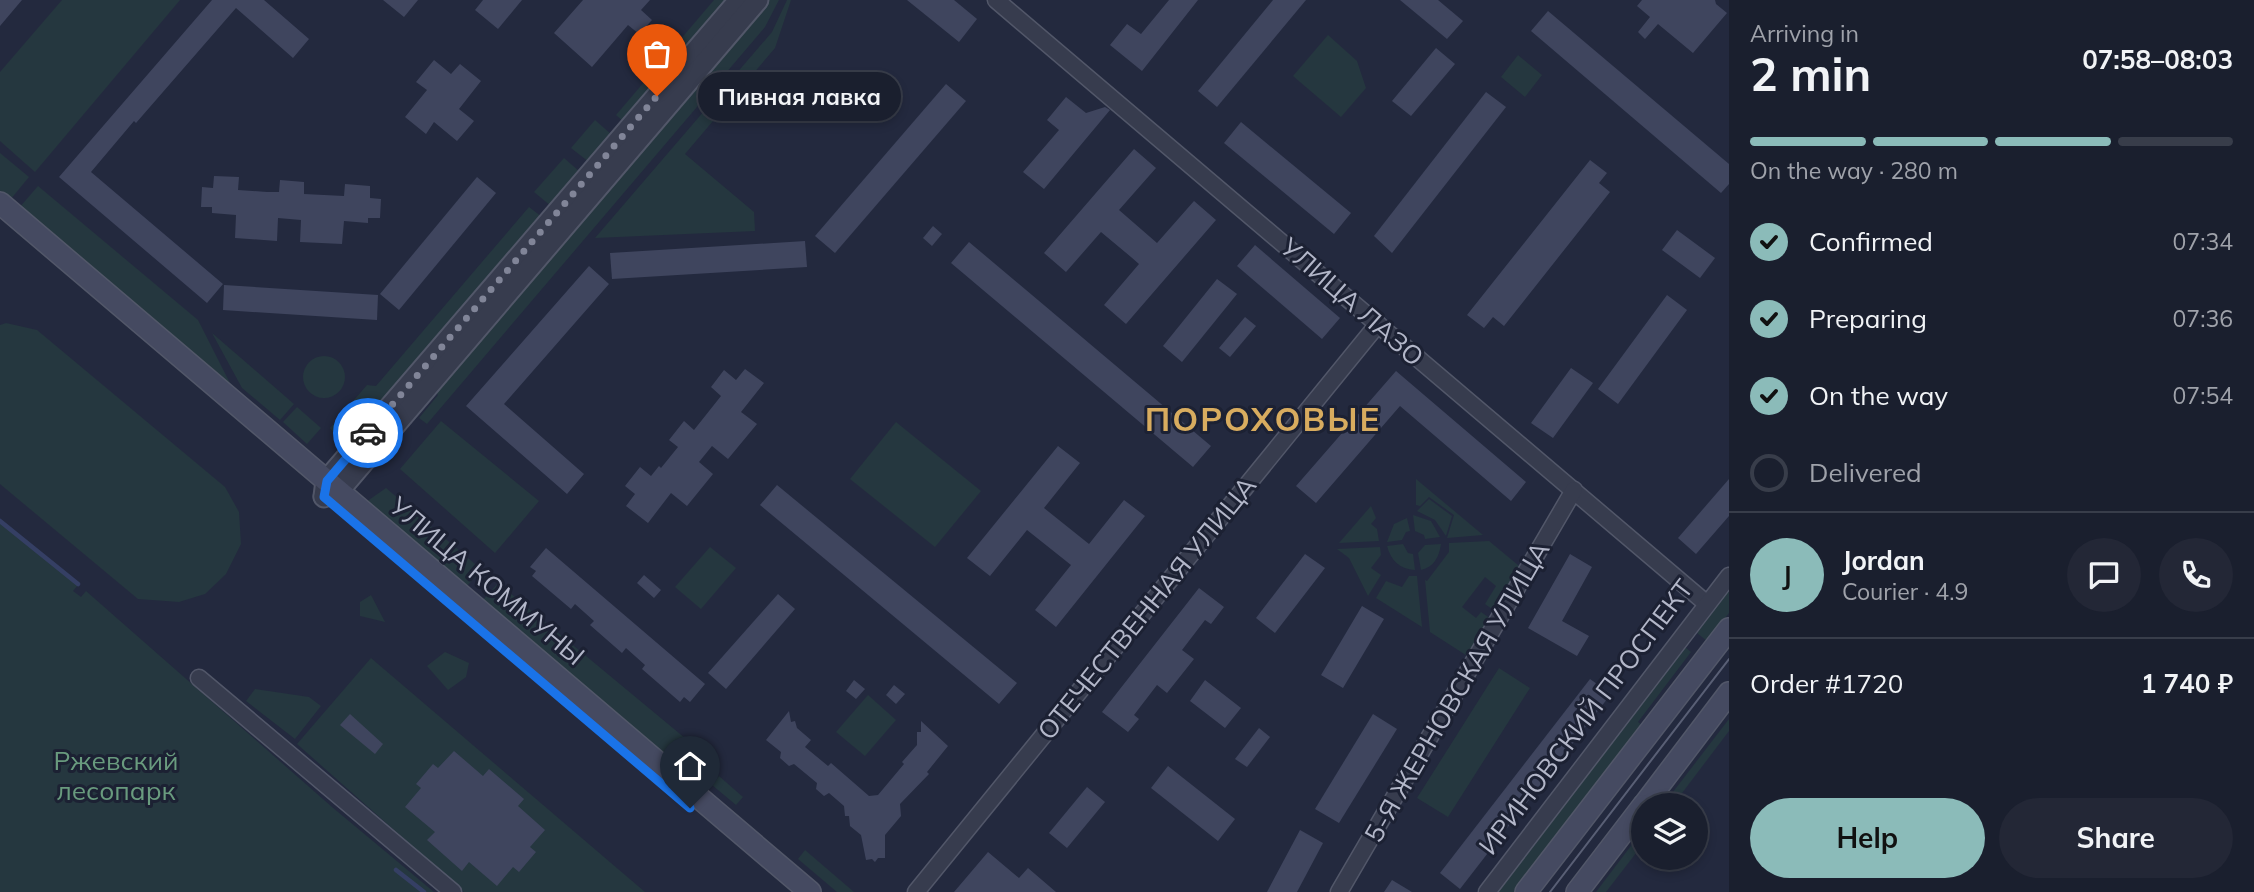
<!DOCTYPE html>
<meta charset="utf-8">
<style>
:root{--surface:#1a1f2e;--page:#232736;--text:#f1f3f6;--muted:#9fa2aa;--line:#383d4a;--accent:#8bbbb9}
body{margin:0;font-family:Mulish,sans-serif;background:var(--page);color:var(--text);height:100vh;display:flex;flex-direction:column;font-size:26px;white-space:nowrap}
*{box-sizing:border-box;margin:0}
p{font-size:23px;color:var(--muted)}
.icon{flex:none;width:38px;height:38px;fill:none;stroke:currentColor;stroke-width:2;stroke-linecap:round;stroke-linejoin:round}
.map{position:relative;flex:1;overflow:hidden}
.sheet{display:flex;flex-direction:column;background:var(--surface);width:525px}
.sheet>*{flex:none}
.fabs{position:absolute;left:1631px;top:793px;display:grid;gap:14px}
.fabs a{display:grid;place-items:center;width:77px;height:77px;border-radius:50%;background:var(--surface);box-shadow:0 4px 10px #0003,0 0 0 2px var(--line);font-size:35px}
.pin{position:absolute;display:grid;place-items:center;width:60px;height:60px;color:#fff;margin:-72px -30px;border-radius:50% 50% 50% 0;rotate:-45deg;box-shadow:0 0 7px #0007}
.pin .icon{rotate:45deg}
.courier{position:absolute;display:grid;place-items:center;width:70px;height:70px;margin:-35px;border:5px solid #1a73e8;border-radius:50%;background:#fff;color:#222;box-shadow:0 2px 9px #0007}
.bubble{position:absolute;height:49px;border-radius:24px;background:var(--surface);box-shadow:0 4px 10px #0003,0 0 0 2px var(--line);font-size:23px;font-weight:700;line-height:49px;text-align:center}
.headline em{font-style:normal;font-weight:700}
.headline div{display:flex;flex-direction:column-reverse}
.headline{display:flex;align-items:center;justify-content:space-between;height:119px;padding:0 21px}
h1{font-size:46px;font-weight:700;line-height:52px}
.bar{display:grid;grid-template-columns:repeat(4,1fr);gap:10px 7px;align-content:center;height:84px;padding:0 21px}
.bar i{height:9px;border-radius:5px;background:var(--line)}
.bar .selected{background:var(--accent)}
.bar p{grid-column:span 4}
.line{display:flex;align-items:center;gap:18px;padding:0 21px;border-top:2px solid var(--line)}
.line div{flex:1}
.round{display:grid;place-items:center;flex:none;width:74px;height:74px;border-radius:37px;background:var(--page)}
ol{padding:0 21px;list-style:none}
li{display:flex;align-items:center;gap:21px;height:77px}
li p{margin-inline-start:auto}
li .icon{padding:7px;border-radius:50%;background:var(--accent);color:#111;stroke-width:4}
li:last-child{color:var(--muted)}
li i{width:38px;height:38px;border:4px solid var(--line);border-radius:50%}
.button{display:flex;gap:14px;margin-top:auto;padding:14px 21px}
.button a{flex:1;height:80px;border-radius:42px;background:var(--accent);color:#111;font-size:28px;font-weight:700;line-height:80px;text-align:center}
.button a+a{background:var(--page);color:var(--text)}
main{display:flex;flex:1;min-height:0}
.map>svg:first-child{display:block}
.green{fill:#25373f}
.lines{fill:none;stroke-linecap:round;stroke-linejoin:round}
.stream{stroke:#353f64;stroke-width:4.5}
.building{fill:#3f455e}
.minor-casing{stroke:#525769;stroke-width:19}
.tertiary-casing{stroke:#525769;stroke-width:23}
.secondary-casing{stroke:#525769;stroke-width:24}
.minor{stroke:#373c4e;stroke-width:16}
.tertiary{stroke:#373c4e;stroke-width:19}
.secondary{stroke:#454a61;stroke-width:21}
.tram{stroke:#595f75;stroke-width:2}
.done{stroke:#818598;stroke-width:7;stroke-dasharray:0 12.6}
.route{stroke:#1a73e8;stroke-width:9}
.labels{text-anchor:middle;stroke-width:6;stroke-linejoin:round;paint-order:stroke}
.street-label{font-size:26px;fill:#b3b7c9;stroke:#1c2133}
.park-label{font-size:26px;fill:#699b7e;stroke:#1c2133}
.district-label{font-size:33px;font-weight:bold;letter-spacing:2px;fill:#d8ac5f;stroke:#1c2133}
</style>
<main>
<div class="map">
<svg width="1729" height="892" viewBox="0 0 1729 892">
<rect width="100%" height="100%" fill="#23293e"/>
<!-- green -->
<g class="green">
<polygon points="62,0 180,0 35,172 0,141 0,72"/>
<polygon points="714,0 728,0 624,122 616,115"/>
<polygon points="765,0 779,0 765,27 427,424 419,418 438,395 433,389"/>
<polygon points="787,0 791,0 775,48 685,154 754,212 755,231 595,238 772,32"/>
<polygon points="1328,35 1357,61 1366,88 1341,117 1293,76"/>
<polygon points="1518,55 1542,75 1525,97 1501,77"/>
<polygon points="595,120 612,135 589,162 571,148"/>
<polygon points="0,153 29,177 10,200 0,192"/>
<polygon points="564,158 580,172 551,206 534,192"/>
<polygon points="38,186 198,320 234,391 19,208"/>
<polygon points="529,207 542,217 345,446 330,428 367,385 376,386"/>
<polygon points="6,323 37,330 225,487 239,512 241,544 226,574 205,594 179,602 138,599 0,484 0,325"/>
<polygon points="212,333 294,404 280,420 242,388"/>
<circle cx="324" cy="377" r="21"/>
<polygon points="297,407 321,428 307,444 283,422"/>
<polygon points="441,421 539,501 495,553 400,469"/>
<polygon points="896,422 981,491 935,547 850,479"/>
<polygon points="1416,479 1483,535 1447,538 1454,515 1429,497 1420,506 1416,505"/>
<polygon points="386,488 482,570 466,587 366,502"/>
<polygon points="1429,499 1452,516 1446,536 1435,520 1417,511"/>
<polygon points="1371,506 1376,518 1371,524 1377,529 1379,541 1339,543"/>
<polygon points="1413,515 1431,521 1440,537 1425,539 1424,535 1415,531"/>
<polygon points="1407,518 1410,531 1406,532 1402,540 1387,542 1394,524"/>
<polygon points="0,523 78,585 73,591 81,597 86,591 332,807 434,892 0,892"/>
<polygon points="1489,541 1524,570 1499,614 1485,604 1496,586 1485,577 1462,607 1476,618 1481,612 1494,621 1472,659 1430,632 1425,580 1427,581 1449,552 1449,543"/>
<path d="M1403 544 1408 553 1413 554 1415 570C1400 569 1391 561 1387 546Z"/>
<path d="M1441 544C1439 557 1434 567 1421 570L1418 553 1425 545Z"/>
<polygon points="710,547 736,568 701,609 675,587"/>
<polygon points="1380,547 1381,555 1371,568 1381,575 1368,596 1349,558 1337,549"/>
<polygon points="1409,576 1417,576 1422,627 1376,598 1386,581 1402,587"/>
<polygon points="498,583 703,753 687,775 481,602"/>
<polygon points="1729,590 1729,613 1707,641 1697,633"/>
<polygon points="371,595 385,622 360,616 360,602"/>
<polygon points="1685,647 1691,652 1638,722 1643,726 1515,892 1497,892"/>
<polygon points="445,652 469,663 466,677 448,690 427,666"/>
<polygon points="371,658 645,892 464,892 297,744"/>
<polygon points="1499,668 1530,688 1448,817 1417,798"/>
<polygon points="255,689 309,697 321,706 295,739 246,701"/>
<polygon points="868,695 896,720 865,756 836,732"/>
<polygon points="1729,719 1729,731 1673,805 1663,805"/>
<polygon points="719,776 743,797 736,805 712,785"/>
<polygon points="1643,830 1643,844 1606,892 1596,892"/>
<polygon points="805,850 854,892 837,892 798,859"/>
</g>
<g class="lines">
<!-- stream -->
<g class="stream">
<polyline points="0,521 78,584"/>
<polyline points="396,870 424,892"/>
</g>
</g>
<!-- building -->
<g class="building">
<polygon points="0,0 22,0 0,26"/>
<polygon points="212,0 264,0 309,39 293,58 236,8 136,123 134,121 91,172 223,284 207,303 59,177"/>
<polygon points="383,0 418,0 404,17"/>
<polygon points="483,0 522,0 498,29 475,10"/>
<polygon points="583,0 650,0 641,10 652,20 639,34 628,25 592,67 554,33"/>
<polygon points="907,0 954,0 977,19 959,42"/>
<polygon points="1169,0 1198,0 1142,71 1110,45 1127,24 1141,34"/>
<polygon points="1273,0 1306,0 1217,107 1198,91"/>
<polygon points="1400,0 1438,0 1463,21 1447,39"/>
<polygon points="1642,0 1715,0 1716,4 1727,13 1693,53 1658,24 1645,39 1638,32 1650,17 1637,6"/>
<polygon points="1548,11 1729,164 1729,184 1721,193 1531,31"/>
<polygon points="1436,48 1455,64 1411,116 1392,101"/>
<polygon points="434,60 451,74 460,64 481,81 459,109 474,121 457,141 434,122 426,134 405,117 427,90 416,82"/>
<polygon points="946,84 966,101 835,253 815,236"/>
<polygon points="1486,92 1506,107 1392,253 1374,236"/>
<polygon points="1066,97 1086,113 1105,107 1110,110 1044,189 1023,172 1059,130 1047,120"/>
<polygon points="1241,122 1351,213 1334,234 1224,143"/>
<polygon points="1134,149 1156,168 1119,210 1157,243 1194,201 1216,220 1126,324 1104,305 1139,264 1131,257 1101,232 1066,272 1044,253"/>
<polygon points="1590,160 1607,173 1599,183 1610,192 1504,326 1493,317 1484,328 1467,315"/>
<polygon points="214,176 239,177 238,190 267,192 279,192 280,180 304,182 304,194 344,196 345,184 370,186 370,198 381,199 380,218 368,218 368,223 344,221 342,244 300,242 301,220 278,218 277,241 235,238 236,215 212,213 212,207 201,207 202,187 213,188"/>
<polygon points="477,177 496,193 399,310 380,294"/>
<polygon points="933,226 942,234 932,246 923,238"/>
<polygon points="1677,230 1715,258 1700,278 1662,250"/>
<polygon points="805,241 807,267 612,279 610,253"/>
<polygon points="969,242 1211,446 1193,467 951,263"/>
<polygon points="1255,245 1340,318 1322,339 1237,266"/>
<polygon points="589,266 609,284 504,404 584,474 567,494 466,406"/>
<polygon points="1217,279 1237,294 1182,362 1163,346"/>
<polygon points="224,285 378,295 377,320 223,310"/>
<polygon points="1667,295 1687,310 1618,404 1598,389"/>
<polygon points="1245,317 1256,326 1230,357 1219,348"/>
<polygon points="1571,368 1593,383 1553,438 1531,423"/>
<polygon points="745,369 764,383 741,412 757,424 728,459 712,446 699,462 713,474 687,506 671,493 648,523 626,506 635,494 625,486 640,467 651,476 659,466 661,468 678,447 669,440 684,421 694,430 721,396 711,387 724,370 736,380"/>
<polygon points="1396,371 1526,482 1511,501 1400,406 1316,503 1296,486"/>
<polygon points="1058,446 1080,463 1044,508 1089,544 1124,500 1145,516 1056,627 1035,610 1071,565 1027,530 990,576 967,558"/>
<polygon points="1729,479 1729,516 1696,554 1678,538"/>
<polygon points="777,485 1017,683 999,704 760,505"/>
<polygon points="546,548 705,684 690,702 684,697 680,702 642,669 645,665 626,648 622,653 590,625 594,621 575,604 571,609 532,576 536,571 530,567"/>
<polygon points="1305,554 1325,568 1275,633 1256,618"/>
<polygon points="1570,554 1592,567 1562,621 1589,636 1577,656 1528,628"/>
<polygon points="644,575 661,590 654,598 637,583"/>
<polygon points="1199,588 1224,607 1211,624 1205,620 1182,650 1194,659 1167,693 1157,685 1134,715 1139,719 1128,732 1102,712"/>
<polygon points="778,594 795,609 726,689 708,673"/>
<polygon points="1362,606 1384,619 1343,688 1321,675"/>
<polygon points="1590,679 1611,694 1460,889 1440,873"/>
<polygon points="854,680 865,689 856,699 846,691"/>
<polygon points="1205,680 1241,708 1225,728 1190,701"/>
<polygon points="894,685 905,694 896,704 886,695"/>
<polygon points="789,711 791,722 795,721 797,728 811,740 805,747 828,766 831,763 869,796 878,795 904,764 902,762 917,745 917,732 921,732 921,721 948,746 927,772 929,774 900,804 901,816 885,835 885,858 878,858 875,862 872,859 866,860 861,835 850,826 849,816 845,816 844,806 829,793 824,796 816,789 817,783 794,764 789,766 780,758 781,752 766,740"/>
<polygon points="350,714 383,744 375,754 340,725"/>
<polygon points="1373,714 1397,729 1339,823 1315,809"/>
<polygon points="1259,728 1270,737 1247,767 1235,759"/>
<polygon points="454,751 483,776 489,769 524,799 518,806 545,830 530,847 536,852 519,872 513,867 497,886 469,862 462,871 427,840 435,832 405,807 421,788 416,784 433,764 438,768"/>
<polygon points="1168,766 1235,819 1218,841 1151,788"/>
<polygon points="1087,787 1105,802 1067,848 1049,833"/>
<polygon points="1300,830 1323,843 1297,892 1267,892"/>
<polygon points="988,852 1019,878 1028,868 1056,892 954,892"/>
<polygon points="1392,880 1412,892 1384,892"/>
</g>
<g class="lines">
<!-- minor casing -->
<g class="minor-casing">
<g id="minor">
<polyline points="996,0 1707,604"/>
<polyline points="199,678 453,892"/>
<polyline points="916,892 1378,324"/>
<polyline points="1339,892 1574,490"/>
<polyline points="1487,892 1729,576"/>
</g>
</g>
<!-- tertiary casing -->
<g class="tertiary-casing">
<g id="tertiary">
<polyline points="324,496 326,481 739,0"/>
<polyline points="324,497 338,492 758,0"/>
</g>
</g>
<!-- secondary casing -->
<g class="secondary-casing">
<g id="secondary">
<polyline points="0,203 810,892"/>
<polyline points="1644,805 1729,693"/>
<polyline points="1526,892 1729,629"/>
<polyline points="1577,892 1643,806"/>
</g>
</g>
<!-- minor -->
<use href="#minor" class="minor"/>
<!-- tertiary -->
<use href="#tertiary" class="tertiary"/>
<!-- secondary -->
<use href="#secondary" class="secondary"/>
<!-- tram -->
<polyline class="tram" points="1550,892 1729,659"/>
</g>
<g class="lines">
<!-- done -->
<polyline class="done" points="368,433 657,96"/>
<!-- route -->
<polyline class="route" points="368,433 327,481 324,497 690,808"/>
</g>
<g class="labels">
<!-- street labels -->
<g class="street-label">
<text transform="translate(1352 302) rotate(41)" y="9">УЛИЦА ЛАЗО</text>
<text transform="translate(487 581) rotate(40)" y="9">УЛИЦА КОММУНЫ</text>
<text transform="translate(1147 608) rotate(-51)" y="9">ОТЕЧЕСТВЕННАЯ УЛИЦА</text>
<text transform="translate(1457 692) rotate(-60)" y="9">5-Я ЖЕРНОВСКАЯ УЛИЦА</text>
<text transform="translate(1586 717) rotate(-53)" y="9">ИРИНОВСКИЙ ПРОСПЕКТ</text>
</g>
<!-- park labels -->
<g class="park-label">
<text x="116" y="770">Ржевский<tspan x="116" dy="30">лесопарк</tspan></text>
</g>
<!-- district labels -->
<g class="district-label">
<text x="1263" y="431">ПОРОХОВЫЕ</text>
</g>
</g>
</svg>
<div class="fabs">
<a><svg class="icon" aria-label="layers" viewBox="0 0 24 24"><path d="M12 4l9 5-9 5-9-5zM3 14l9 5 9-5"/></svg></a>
</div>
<div class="pin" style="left:657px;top:96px;background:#ea580c"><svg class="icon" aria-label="bag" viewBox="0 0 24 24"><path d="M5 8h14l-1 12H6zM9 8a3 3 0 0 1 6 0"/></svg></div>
<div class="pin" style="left:690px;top:808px;background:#1f2937"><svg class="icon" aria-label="home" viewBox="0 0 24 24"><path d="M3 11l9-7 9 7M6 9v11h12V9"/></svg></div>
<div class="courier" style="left:368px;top:433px"><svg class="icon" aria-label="car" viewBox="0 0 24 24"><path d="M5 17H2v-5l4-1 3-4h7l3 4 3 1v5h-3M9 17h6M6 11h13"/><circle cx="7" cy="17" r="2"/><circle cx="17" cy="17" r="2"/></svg></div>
<div class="bubble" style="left:698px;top:72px;width:203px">Пивная лавка</div>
</div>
<section class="sheet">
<div class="headline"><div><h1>2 min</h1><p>Arriving in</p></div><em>07:58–08:03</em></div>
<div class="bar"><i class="selected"></i><i class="selected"></i><i class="selected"></i><i></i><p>On the way · 280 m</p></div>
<ol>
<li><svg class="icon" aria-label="check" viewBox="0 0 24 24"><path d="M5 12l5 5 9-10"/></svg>Confirmed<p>07:34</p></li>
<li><svg class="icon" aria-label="check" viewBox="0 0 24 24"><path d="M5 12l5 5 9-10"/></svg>Preparing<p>07:36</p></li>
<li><svg class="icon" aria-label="check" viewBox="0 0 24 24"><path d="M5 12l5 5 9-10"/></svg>On the way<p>07:54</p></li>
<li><i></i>Delivered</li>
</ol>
<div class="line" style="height:126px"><b class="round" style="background:var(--accent);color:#111">J</b><div><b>Jordan</b><p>Courier · 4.9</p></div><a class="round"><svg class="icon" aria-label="chat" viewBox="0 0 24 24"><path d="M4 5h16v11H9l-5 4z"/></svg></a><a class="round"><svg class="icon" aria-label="phone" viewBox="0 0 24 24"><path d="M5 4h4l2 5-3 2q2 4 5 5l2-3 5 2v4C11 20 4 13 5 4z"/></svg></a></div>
<div class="line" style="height:91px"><div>Order #1720</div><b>1 740 ₽</b></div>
<div class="button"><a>Help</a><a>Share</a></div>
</section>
</main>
